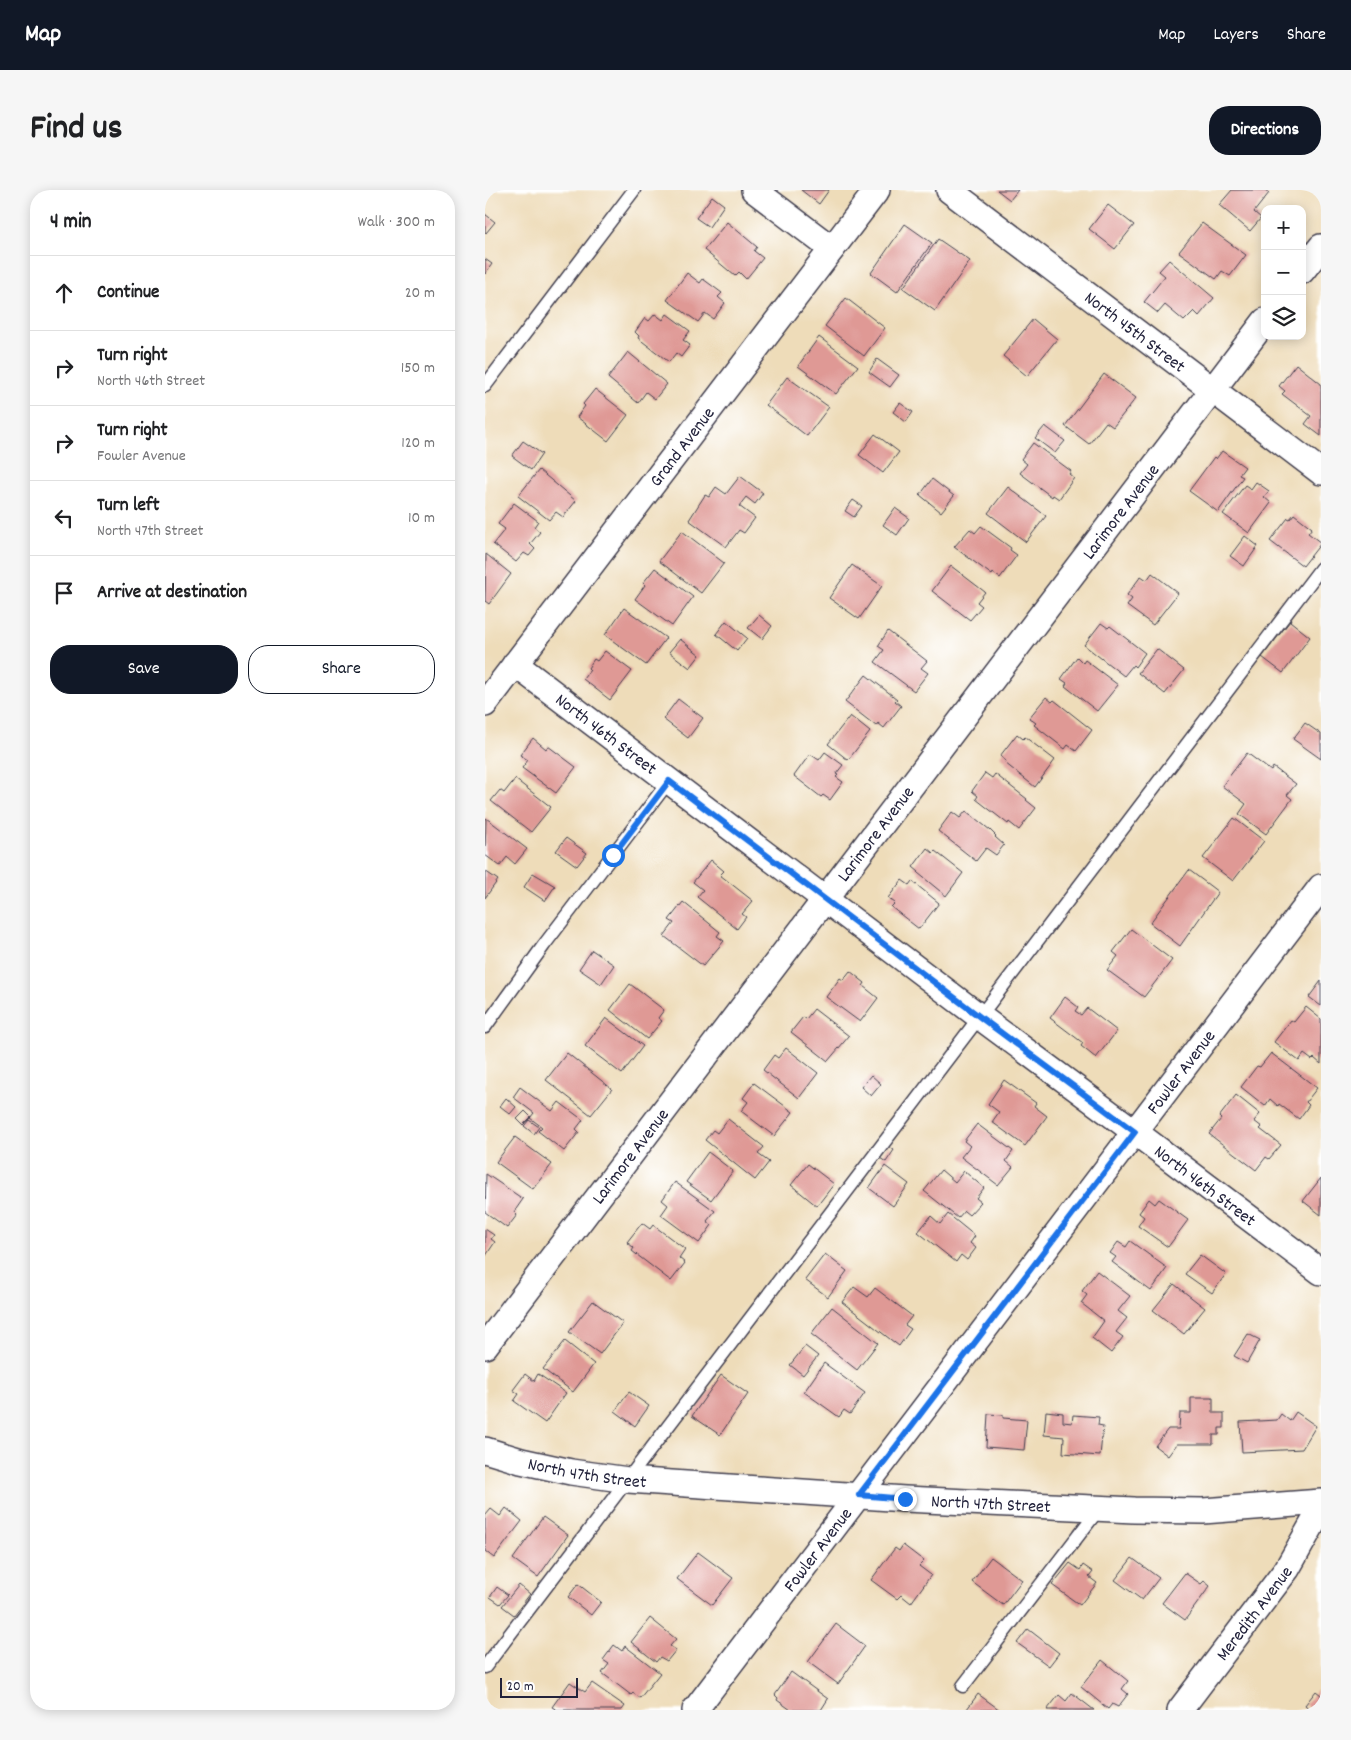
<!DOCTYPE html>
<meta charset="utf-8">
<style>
body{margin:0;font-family:Dekko,sans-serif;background:#f6f6f6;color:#202124}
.controls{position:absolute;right:15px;top:15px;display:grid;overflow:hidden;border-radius:10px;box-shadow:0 2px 12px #0003}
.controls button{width:45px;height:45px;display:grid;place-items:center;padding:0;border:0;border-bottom:1px solid #e0e0e0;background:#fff;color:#202124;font:25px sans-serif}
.scale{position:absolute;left:15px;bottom:12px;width:78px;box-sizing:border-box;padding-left:5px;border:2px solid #22223b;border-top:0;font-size:14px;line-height:18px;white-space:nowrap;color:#22223b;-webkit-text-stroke:4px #fff;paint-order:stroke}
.stop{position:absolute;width:15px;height:15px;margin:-11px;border:4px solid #1a73e8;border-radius:50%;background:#fff}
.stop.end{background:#1a73e8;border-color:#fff;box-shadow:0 1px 5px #0008}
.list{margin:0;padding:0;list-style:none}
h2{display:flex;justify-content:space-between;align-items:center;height:65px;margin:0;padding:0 20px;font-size:21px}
h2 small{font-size:16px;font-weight:400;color:#757577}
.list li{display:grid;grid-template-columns:32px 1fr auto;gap:15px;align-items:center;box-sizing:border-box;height:75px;padding:0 20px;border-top:1px solid #e0e0e0}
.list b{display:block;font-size:19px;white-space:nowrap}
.list p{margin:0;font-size:16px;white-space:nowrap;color:#757577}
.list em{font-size:16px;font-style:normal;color:#757577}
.actions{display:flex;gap:10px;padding:15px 20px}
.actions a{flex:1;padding:11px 0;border:1px solid #111827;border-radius:20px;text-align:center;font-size:18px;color:#111827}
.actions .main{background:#111827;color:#fff}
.icon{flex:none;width:28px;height:28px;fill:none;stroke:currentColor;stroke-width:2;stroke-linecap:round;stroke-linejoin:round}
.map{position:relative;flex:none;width:836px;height:1520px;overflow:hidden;border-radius:20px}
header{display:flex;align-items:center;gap:30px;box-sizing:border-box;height:70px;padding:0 25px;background:#111827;color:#fff}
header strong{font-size:24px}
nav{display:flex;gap:28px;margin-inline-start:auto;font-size:18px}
.intro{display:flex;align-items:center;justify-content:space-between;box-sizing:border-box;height:120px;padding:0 30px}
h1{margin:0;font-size:35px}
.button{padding:12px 22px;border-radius:20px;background:#111827;color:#fff;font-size:18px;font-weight:700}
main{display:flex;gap:30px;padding:0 30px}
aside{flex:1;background:#fff;border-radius:20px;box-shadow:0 2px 12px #0003}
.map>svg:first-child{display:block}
</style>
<header>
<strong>Map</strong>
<nav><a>Map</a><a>Layers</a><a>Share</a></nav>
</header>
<div class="intro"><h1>Find us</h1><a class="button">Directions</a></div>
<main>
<aside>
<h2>4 min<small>Walk · 300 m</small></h2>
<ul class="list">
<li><svg class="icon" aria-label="ahead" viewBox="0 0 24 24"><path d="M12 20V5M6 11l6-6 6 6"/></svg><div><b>Continue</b></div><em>20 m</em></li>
<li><svg class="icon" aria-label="right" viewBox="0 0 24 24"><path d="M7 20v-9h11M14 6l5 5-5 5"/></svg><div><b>Turn right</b><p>North 46th Street</p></div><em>150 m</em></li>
<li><svg class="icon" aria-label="right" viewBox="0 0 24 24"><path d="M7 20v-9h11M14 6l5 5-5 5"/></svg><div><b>Turn right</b><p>Fowler Avenue</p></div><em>120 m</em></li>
<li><svg class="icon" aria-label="left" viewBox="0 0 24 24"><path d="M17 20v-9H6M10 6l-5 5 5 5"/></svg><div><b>Turn left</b><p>North 47th Street</p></div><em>10 m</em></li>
<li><svg class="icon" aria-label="arrive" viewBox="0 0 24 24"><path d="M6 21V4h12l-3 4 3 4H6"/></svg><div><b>Arrive at destination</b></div></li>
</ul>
<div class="actions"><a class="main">Save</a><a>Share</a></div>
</aside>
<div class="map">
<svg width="836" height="1520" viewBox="0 0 836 1520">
<rect width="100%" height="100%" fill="#fff"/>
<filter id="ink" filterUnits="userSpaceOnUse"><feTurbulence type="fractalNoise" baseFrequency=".02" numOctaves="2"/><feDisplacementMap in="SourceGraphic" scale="10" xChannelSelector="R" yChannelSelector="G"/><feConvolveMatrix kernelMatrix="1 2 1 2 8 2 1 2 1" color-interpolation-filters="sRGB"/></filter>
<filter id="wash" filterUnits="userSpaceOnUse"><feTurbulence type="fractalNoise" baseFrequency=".0096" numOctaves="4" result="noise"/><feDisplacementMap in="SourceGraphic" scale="20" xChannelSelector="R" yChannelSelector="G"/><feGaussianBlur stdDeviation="1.12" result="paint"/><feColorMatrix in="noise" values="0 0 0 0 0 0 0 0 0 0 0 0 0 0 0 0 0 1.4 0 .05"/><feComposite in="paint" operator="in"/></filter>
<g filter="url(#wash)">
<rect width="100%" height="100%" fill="#eedcb9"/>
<g id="blocks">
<path fill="#df9995" d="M316,0H344L334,14Z
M512,0H533L525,10Z
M747,0H780L784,3L769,22L776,28L765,41L734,15Z
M227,6L239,15L224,37L211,28Z
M623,15L649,35L630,59L604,39Z
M0,24L10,32L1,43L0,42Z
M242,32L272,57L269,61L278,68L261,89L254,82L250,86L219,60Z
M717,33L761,65L745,86L737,81L731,89L694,62Z
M420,34L447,53L412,102L386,83Z
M453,49L485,71L450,121L418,98Z
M0,69L7,74L0,84Z
M684,70L729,108L714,126L709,121L699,131L680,115L673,123L659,112L680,86L674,81Z
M202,83L215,93L218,89L237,103L233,107L240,113L228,129L220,123L213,132L182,110Z
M361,108L400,138L379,166L340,136Z
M170,124L178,130L182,124L205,141L198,150L205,155L196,167L191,163L184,172L153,148L154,146L150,142L160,128L164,131Z
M548,129L572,149L542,186L518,166Z
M334,147L373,176L351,204L313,176Z
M143,162L182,194L170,209L161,202L153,213L123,188Z
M392,169L414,185L405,197L384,182Z
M811,174L836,194V246L820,234L826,226L797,204L800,201L794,196Z
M619,184L651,208L628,237L621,232L604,254L580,236Z
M302,187L344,217L322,246L281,215Z
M110,199L143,225L123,251L92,227L100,216L98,214Z
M415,213L428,222L421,232L408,222Z
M560,236L580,251L570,263L550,248Z
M390,244L414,262L398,283L374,265Z
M38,251L57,264L46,280L27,266Z
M548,253L586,281L584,284L589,288L574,309L568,305L567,307L535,283L542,274L536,269Z
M737,261L760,277L754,285L758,287L733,322L704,301L729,267L731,269Z
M54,280L91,311L78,327L71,322L64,330L33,306Z
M255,286L278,303L270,314L261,307L254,316L270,328L259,343L254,340L241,357L204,330L220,305L224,307L231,297L241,304Z
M447,289L469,306L456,322L435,305Z
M771,292L784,301L779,307L786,313L764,343L738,324L760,295L766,299Z
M523,297L561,326L541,352L503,323Z
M368,310L377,316L369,327L360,321Z
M29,313L53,331L49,337L55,342L45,354L50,359L44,366L39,363L31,372L8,354L20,339L13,334Z
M410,318L424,328L412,345L398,335Z
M809,324L827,338L823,343L836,353L818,376L785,351L803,328L805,329Z
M496,336L526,358L525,360L532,365L515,388L508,383L507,385L469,357L485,339L490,343Z
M197,341L239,373L216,403L174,371Z
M760,346L773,356L759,376L745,366Z
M1,364L26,384L4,414L0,411Z
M367,375L397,396L374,429L344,408Z
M466,376L500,402L492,412L497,416L485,430L447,401Z
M170,378L208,407L187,436L150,409L160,395L158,393Z
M667,383L693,403L668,435L642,416L647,409L642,405L656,386L662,390Z
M139,418L181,448L161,475L120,445Z
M274,425L287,436L277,449L263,438Z
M241,431L262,448L252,461L231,444Z
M805,431L825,447L798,483L777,467Z
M616,433L623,438L625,436L660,463L650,477L648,475L639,486L599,455Z
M403,441L442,471L436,478L443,483L429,501L390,472L399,460L393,456Z
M195,449L215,465L205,478L184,462Z
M672,459L699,480L680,504L653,483Z
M120,461L147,481L125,510L98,489L105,480L103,478L109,469L112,471Z
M592,467L598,473L600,470L633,495L612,521L580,496L582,493L576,489Z
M381,485L412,509L410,511L416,516L399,538L393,533L391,536L360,512Z
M561,507L567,512L569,510L607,540L591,561L583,555L580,559L549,535L551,533L544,528Z
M193,509L218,528L203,548L178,529Z
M365,526L385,542L363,570L343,554Z
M820,533L836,544V569L808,549Z
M532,544L538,549L540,547L570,570L550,597L520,573L521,571L515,566Z
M48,548L61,559L63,556L91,577L71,603L37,578L43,570L35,565Z
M340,562L358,575L351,584L353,585L351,587L358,592L345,610L338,605L336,607L309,586L325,564L334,570Z
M762,563L786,581L788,577L811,594L802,605L807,609L781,644L754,624L761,614L737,596Z
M500,583L507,588L510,584L542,609L541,610L551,618L534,640L524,632L523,634L491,609L493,606L487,601Z
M30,589L66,617L46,642L6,611L15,600L19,603Z
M481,621L505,640L511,646L510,647L519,655L511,665L501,658L491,671L453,641L467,622L475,628Z
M1,628L42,659L30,674L22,667L15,676L0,665Z
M749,628L779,651L748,691L718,668Z
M81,648L102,663L92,676L71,661Z
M442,658L448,663L450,661L478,683L461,706L433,683L434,682L428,677Z
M226,670L239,681L235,685L268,711L257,724L261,727L252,739L212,707L218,700L208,692Z
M704,680L733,702L695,756L665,733Z
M0,681L13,690L0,708Z
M48,683L70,696L60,711L39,697Z
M417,690L424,695L427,691L454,713L434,739L406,717L410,713L403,708Z
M198,712L235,742L232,746L239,751L218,776L179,746L189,733L184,730Z
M646,739L687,770L659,807L622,780L633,766L628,762Z
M107,760L129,775L116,794L94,779Z
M365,781L380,793L378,796L393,808L375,832L341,807L355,788L358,790Z
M836,791V816L824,807Z
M145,794L179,820L173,828L177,831L162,849L125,820Z
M580,807L593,817L590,821L596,825L602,818L632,841L611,868L596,856L598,853L565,828Z
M821,817L836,829V874L829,868L827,870L819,864L814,871L789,852L806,830L809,832Z
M329,819L364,846L343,871L306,842L318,827L321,829Z
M121,828L158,856L137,884L100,856Z
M301,858L333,883L314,908L278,880L289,865L293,868Z
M82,863L127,899L106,925L61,890Z
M786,863L832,898L821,912L824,915L814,929L794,914L793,916L785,909L780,916L756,897L772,876L775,877Z
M386,885L396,894L386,906L376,897Z
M519,890L551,913L549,916L562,926L540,956L507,932L514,922L503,914Z
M269,893L308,922L289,946L256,921L263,912L258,908Z
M35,897L67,921L74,912L98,930L91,939L94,942L79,961L53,941L57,937L45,928L49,923L28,907Z
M751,905L775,924L769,931L777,937L775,939L796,955L784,969L781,967L771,980L724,944L736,929L734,927Z
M21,908L31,917L25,924L15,916Z
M40,921L46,927L38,935L32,929Z
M243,929L279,957L273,964L284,972L270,990L220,950L228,940L232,943Z
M44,930L54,937L49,944L39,936Z
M492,934L528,961L521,971L528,977L513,995L476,967L485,956L479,951Z
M30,947L67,974L48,999L11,972Z
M403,956L409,960L401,972L395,968Z
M223,962L248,981L226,1010L201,992Z
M323,974L349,994L332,1016L306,995Z
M400,976L424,994L408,1016L384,998Z
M456,980L470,992L479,981L499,998L491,1008L496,1012L484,1025L479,1021L473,1028L439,1001Z
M1,984L38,1009L29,1022L32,1025L22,1038L0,1022Z
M836,988V1025L818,1011Z
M190,992L230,1021L222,1031L227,1035L214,1053L176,1025L183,1015L177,1010Z
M664,1009L670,1014L674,1009L703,1030L683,1057L653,1036L659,1027L654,1023Z
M463,1024L490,1046L485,1053L491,1058L482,1070L476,1065L471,1072L433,1042L446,1026L455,1034Z
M157,1033L165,1039L168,1035L200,1059L194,1068L200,1073L186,1091L147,1061L149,1058L142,1052Z
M0,1039L9,1045L6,1049L10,1052L0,1067Z
M645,1051L682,1078L666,1101L627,1072L631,1067L625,1063L633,1052L641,1057Z
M340,1064L362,1081L343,1107L320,1090Z
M715,1065L741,1084L727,1103L700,1084Z
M612,1081L645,1106L633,1121L642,1128L631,1142L638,1147L626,1163L607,1148L619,1131L596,1113L602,1105L597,1101Z
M689,1094L720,1118L699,1144L668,1120Z
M369,1097L383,1107L390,1098L427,1126L420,1135L426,1139L414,1156L357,1112Z
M108,1111L138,1133L115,1164L84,1142Z
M347,1117L393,1153L372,1180L326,1144Z
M763,1144L775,1150L762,1173L749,1166Z
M80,1151L109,1174L88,1202L58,1179Z
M320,1156L333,1166L318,1185L305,1175Z
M339,1173L380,1203L365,1224L359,1220L354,1227L319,1202Z
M40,1184L49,1191L53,1184L81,1203L60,1233L29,1211L34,1204L28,1200Z
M236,1185L263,1204L235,1245L207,1226Z
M144,1202L164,1216L150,1236L130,1221Z
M706,1208H728V1223H739V1238H734V1245H728V1254H692L683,1266L670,1256L683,1239H694L695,1223H706Z
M561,1221L578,1223V1232L587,1233L588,1225L614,1227L613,1235L618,1236L615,1266L578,1263L579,1247L559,1245Z
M811,1222L831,1236L817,1259L757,1262L755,1232L792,1230L796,1224L805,1231Z
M503,1224L518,1225V1228L542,1230L539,1260L501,1257Z
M21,1318L37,1331L9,1368L0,1361V1326L6,1319L15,1326Z
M58,1327L83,1345L53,1387L28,1369Z
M418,1355L439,1371L434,1376L446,1385L426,1413L416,1405L412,1409L386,1390L410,1358L414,1361Z
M213,1362L248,1388L227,1415L192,1389Z
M506,1367L537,1390L518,1415L487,1392Z
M647,1368L674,1388L657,1410L630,1390Z
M585,1373L595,1380L598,1375L608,1382L604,1387L612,1393L595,1415L567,1395Z
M700,1383L716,1394L719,1391L725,1396L700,1430L677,1413Z
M93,1394L116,1412L106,1425L83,1407Z
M34,1395L45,1404L29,1425L17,1416Z
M12,1397L23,1405L15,1414L5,1407Z
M165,1428L191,1449L185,1456L191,1460L182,1471L175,1467L171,1472L146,1452Z
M351,1434L380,1456L353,1494L323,1472Z
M543,1439L574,1463L564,1476L532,1453Z
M129,1455L137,1461L140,1456L175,1483L155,1508L148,1503L146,1505L117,1483L124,1474L118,1470Z
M617,1470L643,1491L637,1499L643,1504L633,1517L627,1514L623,1519L596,1497Z
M306,1482L343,1509L336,1520H306L292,1510L293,1508L290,1505Z
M85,1492L100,1502L107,1493L140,1516L137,1520H72L67,1517Z
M831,1501L836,1505V1520H826L820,1515Z
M587,1503L609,1520H562L574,1505L581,1511Z
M493,1504L515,1520H483L482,1519Z"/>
</g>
</g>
<g filter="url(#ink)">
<use href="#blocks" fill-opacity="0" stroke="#413e4e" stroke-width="1"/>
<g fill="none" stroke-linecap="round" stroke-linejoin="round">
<defs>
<path id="lane" d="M0,196L149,0
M0,837L59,755L184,591
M0,1477L836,378
M478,1496L613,1320"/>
<g id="street">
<path d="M269,0L347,59"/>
<path id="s1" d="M464,0L836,282"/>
<path d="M817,81L836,57"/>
<path id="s2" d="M30,474L495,827L650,942L836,1082"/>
<path id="s3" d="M0,514L392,0"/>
<path id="s4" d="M0,1156L780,131"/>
<path id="s5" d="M0,1260L36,1271L86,1282L143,1290L420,1309L649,1320L718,1321L836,1312"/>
<path id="s6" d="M210,1520L836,697"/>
<path id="s7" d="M695,1520L802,1379L836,1319"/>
</g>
</defs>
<use href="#lane" stroke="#413e4e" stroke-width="15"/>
<use href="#street" stroke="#413e4e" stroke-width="28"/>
<use href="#lane" stroke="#fff" stroke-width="12"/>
<use href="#street" stroke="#fff" stroke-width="25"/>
</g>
</g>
<g fill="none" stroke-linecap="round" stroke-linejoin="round" filter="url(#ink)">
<path stroke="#1a73e8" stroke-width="6" d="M128,665L184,591L495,827L650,942L374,1305L420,1309"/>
</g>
<g text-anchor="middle" stroke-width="5" stroke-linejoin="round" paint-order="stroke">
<g font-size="18" fill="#22223b" stroke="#fff">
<text dy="6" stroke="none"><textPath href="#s1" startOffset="234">North 45th Street</textPath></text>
<text dy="6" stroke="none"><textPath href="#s3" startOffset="324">Grand Avenue</textPath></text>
<text dy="6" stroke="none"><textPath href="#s4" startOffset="1049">Larimore Avenue</textPath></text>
<text dy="6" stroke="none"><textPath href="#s2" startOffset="115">North 46th Street</textPath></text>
<text dy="6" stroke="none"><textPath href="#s4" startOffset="644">Larimore Avenue</textPath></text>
<text dy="6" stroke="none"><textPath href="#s6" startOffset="802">Fowler Avenue</textPath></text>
<text dy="6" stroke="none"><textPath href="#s4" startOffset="239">Larimore Avenue</textPath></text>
<text dy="6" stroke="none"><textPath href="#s2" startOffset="865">North 46th Street</textPath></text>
<text dy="6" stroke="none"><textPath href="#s5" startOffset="105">North 47th Street</textPath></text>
<text dy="6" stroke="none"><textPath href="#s5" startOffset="510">North 47th Street</textPath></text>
<text dy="6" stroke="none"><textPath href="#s6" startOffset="202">Fowler Avenue</textPath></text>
<text dy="6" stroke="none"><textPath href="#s7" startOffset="122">Meredith Avenue</textPath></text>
</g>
</g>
</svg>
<div class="controls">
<button>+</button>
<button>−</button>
<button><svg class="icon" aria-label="layers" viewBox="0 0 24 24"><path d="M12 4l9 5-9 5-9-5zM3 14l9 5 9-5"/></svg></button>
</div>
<div class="scale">20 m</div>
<div class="stop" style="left:128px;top:665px"></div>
<div class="stop end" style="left:420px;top:1309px"></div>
</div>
</main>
